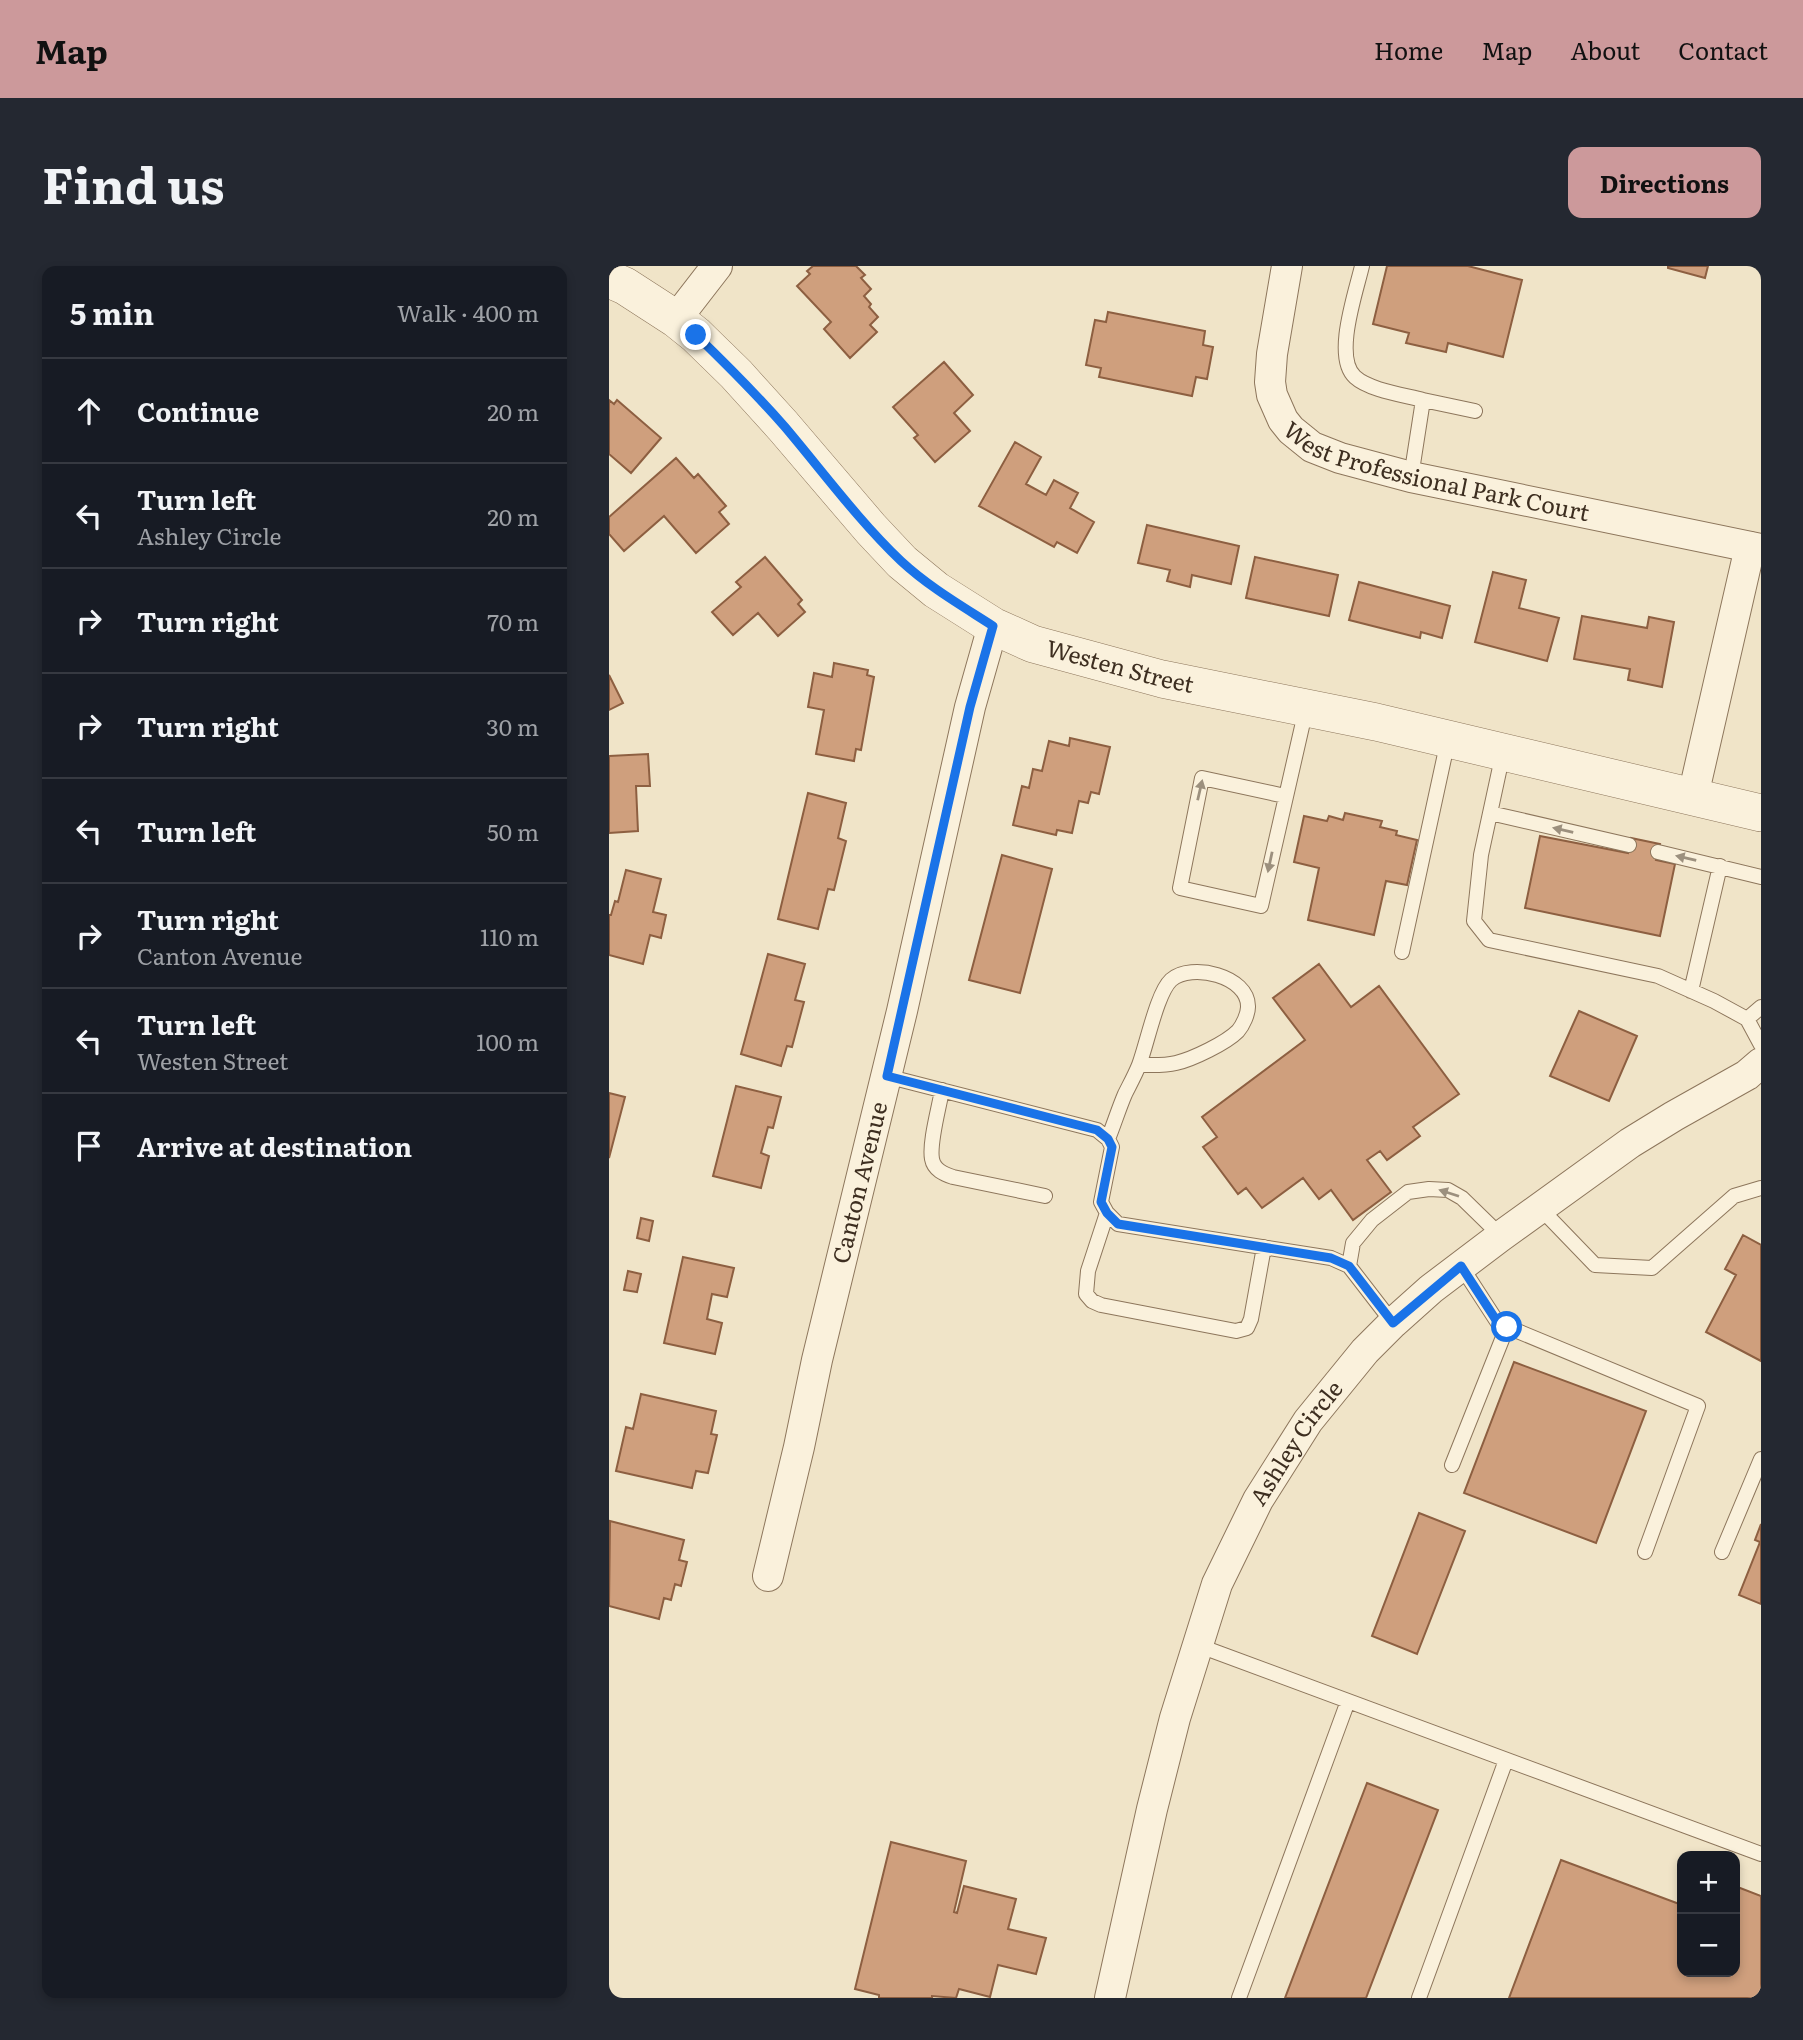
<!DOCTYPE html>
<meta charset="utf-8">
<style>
body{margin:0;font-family:Literata,serif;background:#242831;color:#f1f3f6}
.controls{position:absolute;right:21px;bottom:21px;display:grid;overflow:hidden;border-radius:14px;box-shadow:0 4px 10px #0003}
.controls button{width:63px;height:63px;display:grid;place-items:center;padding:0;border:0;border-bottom:2px solid #363941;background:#171b24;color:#f1f3f6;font:35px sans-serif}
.stop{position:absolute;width:21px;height:21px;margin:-16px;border:5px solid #1a73e8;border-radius:50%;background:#fff}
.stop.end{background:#1a73e8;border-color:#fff;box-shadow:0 2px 7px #0008}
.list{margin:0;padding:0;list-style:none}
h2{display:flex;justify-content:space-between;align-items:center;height:91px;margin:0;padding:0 28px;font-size:30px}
h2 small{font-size:23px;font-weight:400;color:#9ea1a6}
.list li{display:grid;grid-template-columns:46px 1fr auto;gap:21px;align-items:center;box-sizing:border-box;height:105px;padding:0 28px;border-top:2px solid #363941}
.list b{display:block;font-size:26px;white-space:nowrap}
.list p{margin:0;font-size:23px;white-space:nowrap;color:#9ea1a6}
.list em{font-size:23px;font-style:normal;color:#9ea1a6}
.icon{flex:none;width:38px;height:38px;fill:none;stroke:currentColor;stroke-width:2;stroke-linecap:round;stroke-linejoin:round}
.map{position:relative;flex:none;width:1152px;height:1732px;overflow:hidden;border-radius:14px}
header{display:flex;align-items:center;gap:42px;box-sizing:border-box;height:98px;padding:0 35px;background:#cc999b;color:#111}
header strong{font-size:33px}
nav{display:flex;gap:38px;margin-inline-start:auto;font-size:24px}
.intro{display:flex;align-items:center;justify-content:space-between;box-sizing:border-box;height:168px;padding:0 42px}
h1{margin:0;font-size:49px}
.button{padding:18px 32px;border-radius:14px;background:#cc999b;color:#111;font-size:24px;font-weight:700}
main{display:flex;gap:42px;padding:0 42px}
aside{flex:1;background:#171b24;border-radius:14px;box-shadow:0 4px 10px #0003}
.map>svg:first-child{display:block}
</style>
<header>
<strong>Map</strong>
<nav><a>Home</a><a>Map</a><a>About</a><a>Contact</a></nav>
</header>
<div class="intro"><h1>Find us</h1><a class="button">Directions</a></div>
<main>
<aside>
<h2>5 min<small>Walk · 400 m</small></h2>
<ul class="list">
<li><svg class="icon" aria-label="ahead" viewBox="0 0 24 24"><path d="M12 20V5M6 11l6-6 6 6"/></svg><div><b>Continue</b></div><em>20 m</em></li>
<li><svg class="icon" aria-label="left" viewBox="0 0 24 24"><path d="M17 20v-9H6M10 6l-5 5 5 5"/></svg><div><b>Turn left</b><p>Ashley Circle</p></div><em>20 m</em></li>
<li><svg class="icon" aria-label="right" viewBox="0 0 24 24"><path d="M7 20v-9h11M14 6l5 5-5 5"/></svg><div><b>Turn right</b></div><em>70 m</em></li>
<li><svg class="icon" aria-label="right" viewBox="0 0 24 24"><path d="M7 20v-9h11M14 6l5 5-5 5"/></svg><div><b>Turn right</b></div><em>30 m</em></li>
<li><svg class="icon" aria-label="left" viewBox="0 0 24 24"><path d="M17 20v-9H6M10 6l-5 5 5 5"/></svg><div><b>Turn left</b></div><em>50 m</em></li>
<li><svg class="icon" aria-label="right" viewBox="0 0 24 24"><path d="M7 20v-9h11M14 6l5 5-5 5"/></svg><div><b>Turn right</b><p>Canton Avenue</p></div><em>110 m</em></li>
<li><svg class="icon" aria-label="left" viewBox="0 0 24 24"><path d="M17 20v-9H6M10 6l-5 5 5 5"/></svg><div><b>Turn left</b><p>Westen Street</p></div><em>100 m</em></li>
<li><svg class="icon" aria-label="arrive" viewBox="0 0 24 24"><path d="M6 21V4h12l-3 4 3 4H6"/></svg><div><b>Arrive at destination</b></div></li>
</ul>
</aside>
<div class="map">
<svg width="1152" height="1732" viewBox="0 0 1152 1732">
<rect width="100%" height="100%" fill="#f0e4c8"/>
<path fill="#cf9f7d" stroke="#8d5f41" stroke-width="2" d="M204,0H247L256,9L252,12L262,23L255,30L262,38L260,41L269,51L261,59L268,66L241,92L215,63L222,56L188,20L201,8L198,5Z
M778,0H859L913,14L894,91L839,77L837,86L797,77L800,67L764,58Z
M1059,0H1099L1096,12L1059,2Z
M499,46L596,65L594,79L604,81L598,113L587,111L583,130L490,111L492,102L477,99L486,54L497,56Z
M335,96L364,129L345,147L361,165L326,196L305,172L309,169L284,141Z
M0,134L5,138L8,134L52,172L22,207L0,188Z
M406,176L432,191L417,218L437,229L445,214L469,227L461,242L485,256L468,287L448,276L445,281L370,240Z
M67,192L85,212L89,208L117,240L110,246L120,258L87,287L55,250L15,285L0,268V251Z
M538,259L630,280L622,318L583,309L581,321L558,315L561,304L529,297Z
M156,291L193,334L189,338L196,346L169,370L149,347L124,369L103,346L132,321L127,316Z
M646,291L729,309L720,350L637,332Z
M884,306L917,314L910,342L950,352L938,395L866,376Z
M750,316L841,340L833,372L812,366L811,372L740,354Z
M973,350L1038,362L1040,351L1065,356L1053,421L1019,414L1021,403L965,393Z
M225,397L259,404L258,409L265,411L252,484L247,483L245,495L207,488L215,444L199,441L205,407L223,411Z
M0,409L14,437L0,444Z
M461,472L501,481L490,528L482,526L479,537L470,535L463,567L448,564L447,569L404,559L413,520L420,522L424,503L433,505L440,475L460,480Z
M39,488L41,520H27L29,565L0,567V490Z
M199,527L237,537L229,572L237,575L225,624L219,623L209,663L169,653Z
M736,547L773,555L771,561L788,565L787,569L808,574L798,619L777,615L765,669L699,654L710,602L685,596L695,550L718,555L720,550L734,554Z
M931,570L1019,587L1022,572L1051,578L1047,594L1066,598L1051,670L916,642Z
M393,589L443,603L411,727L360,714Z
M17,604L52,613L44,646L57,649L52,672L41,669L34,698L0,689V649H2L6,635L9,636Z
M159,688L196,698L186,734L195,736L183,781L178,780L172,800L132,788Z
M710,698L742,741L770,720L850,828L804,861L811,870L778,894L771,885L758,894L782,926L744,954L722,924L710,933L694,912L653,942L637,922L629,928L594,881L608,871L593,851L696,774L664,732Z
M970,745L1028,770L1000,835L941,810Z
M127,820L172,831L164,862L159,861L152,887L160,890L152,922L104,910Z
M0,827L16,831L0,892Z
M32,952L44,955L40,975L28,972Z
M1134,969L1152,979V1095L1097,1066L1127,1009L1116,1003Z
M74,991L125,1002L118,1031L103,1028L98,1053L113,1057L106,1088L55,1077Z
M19,1005L32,1008L28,1026L15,1024Z
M905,1096L1037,1145L987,1277L855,1227Z
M32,1128L107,1145L102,1168L108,1169L99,1207L87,1205L83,1222L7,1205L17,1161L24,1163Z
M810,1247L856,1265L808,1388L763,1370Z
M1,1255L75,1274L70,1294L78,1296L72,1320L66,1318L62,1334L55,1332L50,1353L0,1340Z
M1152,1258V1338L1130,1329L1151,1276L1146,1274Z
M758,1517L829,1544L757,1732H676Z
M282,1576L357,1595L345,1646L348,1647L355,1620L407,1633L399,1663L437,1672L427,1708L389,1699L381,1731L350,1723L347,1732L323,1730V1732H270V1729L246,1723Z
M952,1594L1073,1639V1706H1126V1620L1152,1630V1732H900Z"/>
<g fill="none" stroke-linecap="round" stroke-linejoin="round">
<defs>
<path id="service" d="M753,0C747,26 724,91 746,111C760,124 795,129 814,134
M802,211L814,134L866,145
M894,487L872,589L865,655L880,674L1049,710L1105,735L1138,753L1152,779
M676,530L593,512L571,622L652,640L697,443
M881,547L1020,579
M1049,586L1152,611
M793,686L839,474
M1082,725L1111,600
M1138,753L1152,741
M277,810L488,864L499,873L503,881L492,936L498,947L509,958L722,992L740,1000L784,1057
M333,824C330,842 320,877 323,893C325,904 335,908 344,911L436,930
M499,873C505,858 510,842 516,828C521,818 526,809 530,799C538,778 548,727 562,714C582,696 640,710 639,741C639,748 634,759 629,765C617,777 584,793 567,797C555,800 543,799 530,799
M931,942L986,999L1043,1002L1125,930L1152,922
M498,947L479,1005L477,1028L483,1035L492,1039L627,1065L638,1062L642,1053L655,981
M740,1000L744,977L763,954L799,926L820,923L839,924L853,932L892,970
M852,1000L889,1057L1089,1140L1036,1286
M843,1199L898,1061
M1113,1286L1152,1193
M588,1379L1152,1588
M630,1732L739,1435
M810,1732L897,1494"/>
<g id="minor">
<path id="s1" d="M678,0L663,88L661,116L663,129L674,154L682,164L703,181L731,192L802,211L1152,283"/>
<path d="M67,53L108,0"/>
<path d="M1084,530L1141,281"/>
<path id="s2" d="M159,1310L190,1181L208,1094L293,745L361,441L384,360"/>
<path id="s3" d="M501,1732L543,1543L566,1452L608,1318L649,1234L699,1155L756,1085L784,1057L822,1023L892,970L1021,877L1065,850L1138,809L1152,797"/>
</g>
<g id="tertiary">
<path id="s4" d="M0,13L16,20L67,53L87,69L127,108L174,160L262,263L293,296L327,324L384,360L424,378L553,413L767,456L1152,547"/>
</g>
</defs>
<use href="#service" stroke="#8d765c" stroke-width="16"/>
<use href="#minor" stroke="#8d765c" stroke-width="32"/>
<use href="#tertiary" stroke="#8d765c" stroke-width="38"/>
<use href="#service" stroke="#faf1dc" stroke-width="14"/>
<use href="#minor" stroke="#faf1dc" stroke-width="30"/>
<use href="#tertiary" stroke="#faf1dc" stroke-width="37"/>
</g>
<defs><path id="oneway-solid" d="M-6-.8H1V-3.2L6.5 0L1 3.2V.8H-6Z" transform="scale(1.75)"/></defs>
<g fill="#9c907e">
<use href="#oneway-solid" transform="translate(591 524) rotate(-77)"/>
<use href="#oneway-solid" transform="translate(954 564) rotate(-167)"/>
<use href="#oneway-solid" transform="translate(1077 592) rotate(-167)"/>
<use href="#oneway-solid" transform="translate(661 596) rotate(102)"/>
<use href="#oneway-solid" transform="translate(840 927) rotate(-162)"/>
</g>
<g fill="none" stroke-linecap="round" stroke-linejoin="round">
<path stroke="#1a73e8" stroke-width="9" d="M87,69C118,99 148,129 176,161C214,206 250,255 292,295C320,321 353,340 384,360L361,441L278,810L488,864L499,873L503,881L492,936L498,947L509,958L722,992L740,1000L784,1057L852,1000L889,1057L898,1061"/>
</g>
<g text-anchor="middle" stroke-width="7" stroke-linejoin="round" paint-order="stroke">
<g font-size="23" fill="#3d2e20" stroke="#f7eed8">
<text dy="8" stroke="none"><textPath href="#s1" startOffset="324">West Professional Park Court</textPath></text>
<text dy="8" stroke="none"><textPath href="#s4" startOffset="656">Westen Street</textPath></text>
<text dy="8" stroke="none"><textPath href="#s2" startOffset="404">Canton Avenue</textPath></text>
<text dy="8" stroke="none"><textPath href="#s3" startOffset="590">Ashley Circle</textPath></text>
</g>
</g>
</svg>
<div class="controls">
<button>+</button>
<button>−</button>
</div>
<div class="stop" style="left:898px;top:1061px"></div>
<div class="stop end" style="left:87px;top:69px"></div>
</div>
</main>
